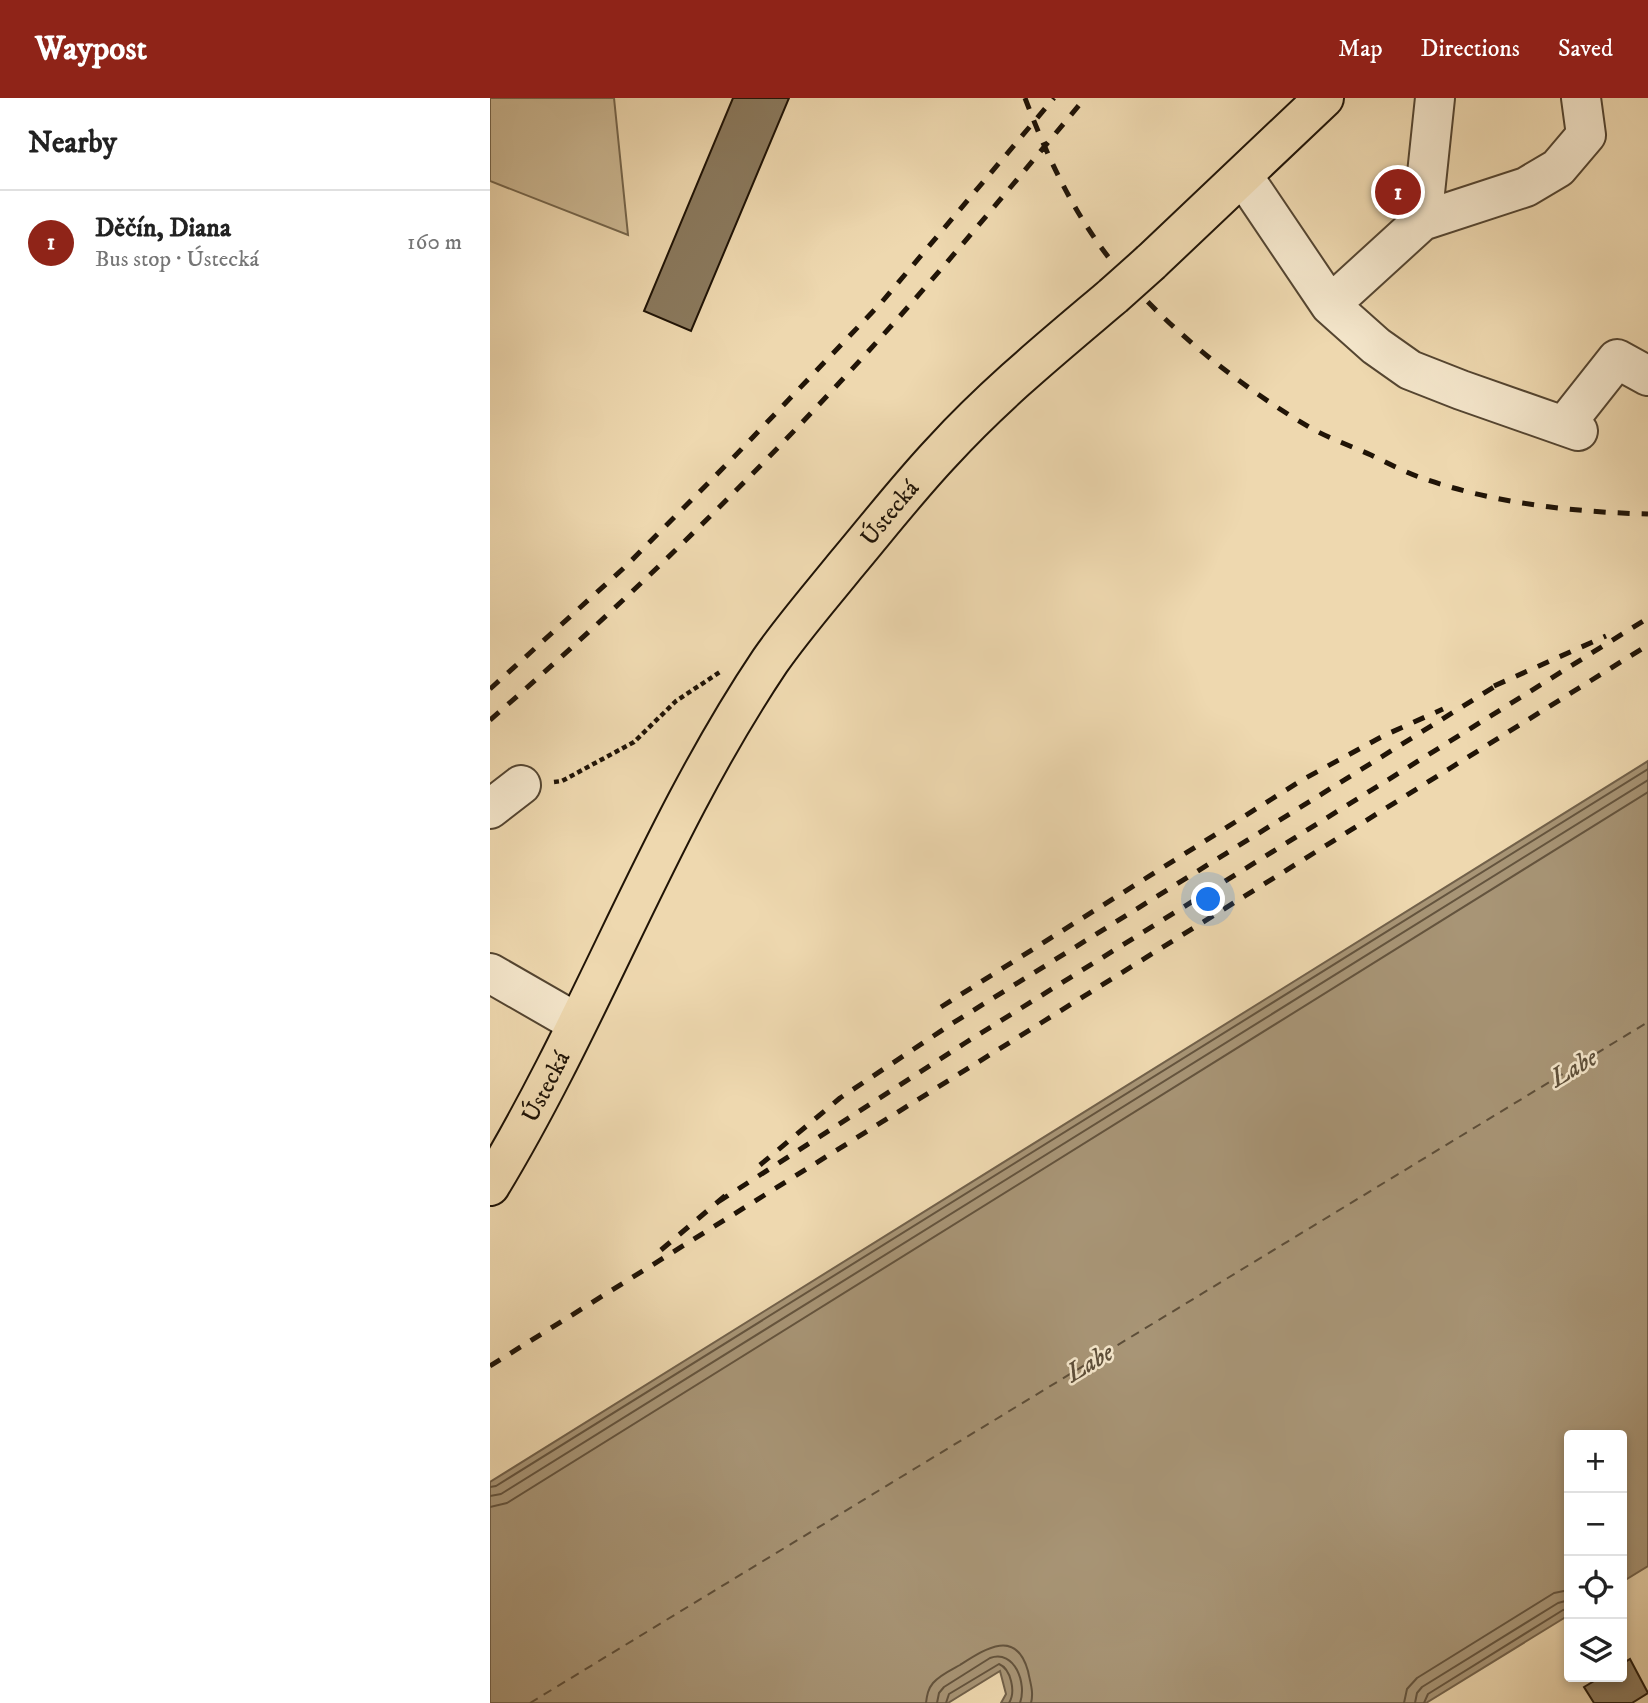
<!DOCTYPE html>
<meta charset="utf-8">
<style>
body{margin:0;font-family:"IM FELL DW Pica",serif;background:#f2f2f2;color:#222}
.controls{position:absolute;right:21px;bottom:21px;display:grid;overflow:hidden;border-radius:7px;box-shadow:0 4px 10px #0003}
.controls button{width:63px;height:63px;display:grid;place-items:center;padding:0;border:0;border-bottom:2px solid #e0e0e0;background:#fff;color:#222;font:35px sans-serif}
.you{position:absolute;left:719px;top:802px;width:24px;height:24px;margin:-18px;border:5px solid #fff;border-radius:50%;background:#1a73e8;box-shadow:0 0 0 10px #1a73e833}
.badge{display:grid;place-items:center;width:46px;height:46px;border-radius:50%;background:#8f2418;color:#fff;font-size:23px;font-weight:700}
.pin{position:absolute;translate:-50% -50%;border:4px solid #fff;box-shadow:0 2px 7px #0006}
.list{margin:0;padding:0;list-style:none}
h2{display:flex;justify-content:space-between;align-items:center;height:91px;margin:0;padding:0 28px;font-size:30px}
h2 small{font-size:23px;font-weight:400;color:#767676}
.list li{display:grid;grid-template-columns:46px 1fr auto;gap:21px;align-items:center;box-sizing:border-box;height:105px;padding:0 28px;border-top:2px solid #e0e0e0}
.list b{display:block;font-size:26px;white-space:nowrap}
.list p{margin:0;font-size:23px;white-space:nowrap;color:#767676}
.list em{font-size:23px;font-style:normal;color:#767676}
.icon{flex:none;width:38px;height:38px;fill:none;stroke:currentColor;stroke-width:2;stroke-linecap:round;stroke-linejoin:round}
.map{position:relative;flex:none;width:1158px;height:1605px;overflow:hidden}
header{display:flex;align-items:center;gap:42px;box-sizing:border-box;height:98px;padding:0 35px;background:#8f2418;color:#fff}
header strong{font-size:33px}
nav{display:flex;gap:38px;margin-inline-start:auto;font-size:24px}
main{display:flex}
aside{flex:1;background:#fff}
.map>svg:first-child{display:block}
</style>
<header>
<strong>Waypost</strong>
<nav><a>Map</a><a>Directions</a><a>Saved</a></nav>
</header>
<main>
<aside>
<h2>Nearby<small></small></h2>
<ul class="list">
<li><span class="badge">1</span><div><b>Děčín, Diana</b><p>Bus stop · Ústecká</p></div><em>160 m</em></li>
</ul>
</aside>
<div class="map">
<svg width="1158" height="1605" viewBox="0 0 1158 1605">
<rect width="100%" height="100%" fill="#eed8af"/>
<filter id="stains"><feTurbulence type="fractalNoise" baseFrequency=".00286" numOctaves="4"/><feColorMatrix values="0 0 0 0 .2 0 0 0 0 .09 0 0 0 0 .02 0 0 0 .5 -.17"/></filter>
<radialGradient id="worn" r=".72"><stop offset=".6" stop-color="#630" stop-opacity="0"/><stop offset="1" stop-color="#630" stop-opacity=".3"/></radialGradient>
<path fill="#cbb792" stroke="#76664c" stroke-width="2" d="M0,0H124L138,137L0,83Z"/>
<path fill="#a89576" stroke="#72614a" stroke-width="2" d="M1158,663V1468L1132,1484V1337H1079V1517L936,1605H511L516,1596L510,1573L458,1605H0V1384Z"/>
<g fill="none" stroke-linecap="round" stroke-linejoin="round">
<path stroke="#64543e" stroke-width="2" d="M0,1389L6,1388L1158,671
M0,1398L11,1396L1158,682
M0,1409L17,1405L1158,694
M436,1605C437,1597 438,1591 443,1585C450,1577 461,1572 470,1567C495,1551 526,1530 538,1573C540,1584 544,1594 541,1605
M447,1605L449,1595L454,1589L500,1560C525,1551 537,1586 530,1605
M456,1605L459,1596L509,1566C521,1571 526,1594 519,1605
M914,1605L917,1591L927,1580L1064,1495L1079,1492
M925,1605L927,1595L932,1589L1068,1505L1079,1502
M934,1605L938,1596L1073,1512L1079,1511"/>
<path stroke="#5d4e39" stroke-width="2" stroke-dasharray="9 7" stroke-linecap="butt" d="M40,1605L1158,924"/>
</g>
<path fill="#8b7a5e" stroke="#201407" stroke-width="2" d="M243,0H299L201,233L154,213Z
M1140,1561L1158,1595L1142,1605H1104L1094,1589L1111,1579H1132V1566Z"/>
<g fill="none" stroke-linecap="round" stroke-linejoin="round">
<defs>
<path id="minor" d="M753,78L840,207L886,248L920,272L971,292L1088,333
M932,123L945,0
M840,207L932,123L1036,89L1068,70L1096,37L1091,0
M1074,328L1127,261L1158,278
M0,711L31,687
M0,875L87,925"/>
<g id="major">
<path d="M661,164L834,0"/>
<path id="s1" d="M0,1088C103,918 169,728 280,563C303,530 330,499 355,468C387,430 418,390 452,354C504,297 564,248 623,198"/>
</g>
</defs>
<use href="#minor" stroke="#544531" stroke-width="42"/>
<use href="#major" stroke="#201407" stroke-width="42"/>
<path stroke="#201407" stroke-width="4.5" stroke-dasharray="5 3.5" stroke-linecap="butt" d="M64,684L72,683L144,644L186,603L230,574"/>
<use href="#minor" stroke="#f4e6cb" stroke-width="38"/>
<use href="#major" stroke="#eed8af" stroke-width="38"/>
<path stroke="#201407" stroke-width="5" stroke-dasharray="12 12" stroke-linecap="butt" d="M535,0C558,61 586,121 628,171C678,231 751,289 819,329C838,340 861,348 881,357C897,365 913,373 929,379C1002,405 1081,414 1158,416
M1004,588L1116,538
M0,591L136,468L243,360L391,205L564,0
M0,622C122,516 240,403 350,284C435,193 515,96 595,0
M451,909L812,682L893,638L953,611
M270,1067L350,1000L463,925L1012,584
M228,1104L475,945L1158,520
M171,1152L236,1097
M0,1268L1158,547"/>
<defs>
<path id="major-bridge" d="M623,198L661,164"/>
</defs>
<use href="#major-bridge" stroke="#201407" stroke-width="42" stroke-linecap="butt"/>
<use href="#major-bridge" stroke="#eed8af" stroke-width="38"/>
</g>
<g text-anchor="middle" stroke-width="5" stroke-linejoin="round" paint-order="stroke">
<g font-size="24" fill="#201407" stroke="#f4e6cb">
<text dy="8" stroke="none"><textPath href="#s1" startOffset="786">Ústecká</textPath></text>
<text dy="8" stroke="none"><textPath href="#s1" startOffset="114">Ústecká</textPath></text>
</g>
<g font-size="26" font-style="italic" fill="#5d4e39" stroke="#f4e6cb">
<text transform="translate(1083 969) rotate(-31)" y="9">Labe</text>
<text transform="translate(599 1264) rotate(-31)" y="9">Labe</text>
</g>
</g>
<rect width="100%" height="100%" filter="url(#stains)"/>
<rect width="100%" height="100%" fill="url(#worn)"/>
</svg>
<div class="controls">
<button>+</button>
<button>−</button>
<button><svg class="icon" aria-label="locate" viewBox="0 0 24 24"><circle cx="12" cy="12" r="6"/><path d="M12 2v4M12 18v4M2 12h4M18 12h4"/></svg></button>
<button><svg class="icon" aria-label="layers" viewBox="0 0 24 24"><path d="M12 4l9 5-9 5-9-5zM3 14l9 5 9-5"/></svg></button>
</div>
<div class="you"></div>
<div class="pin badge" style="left:908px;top:94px">1</div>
</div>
</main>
